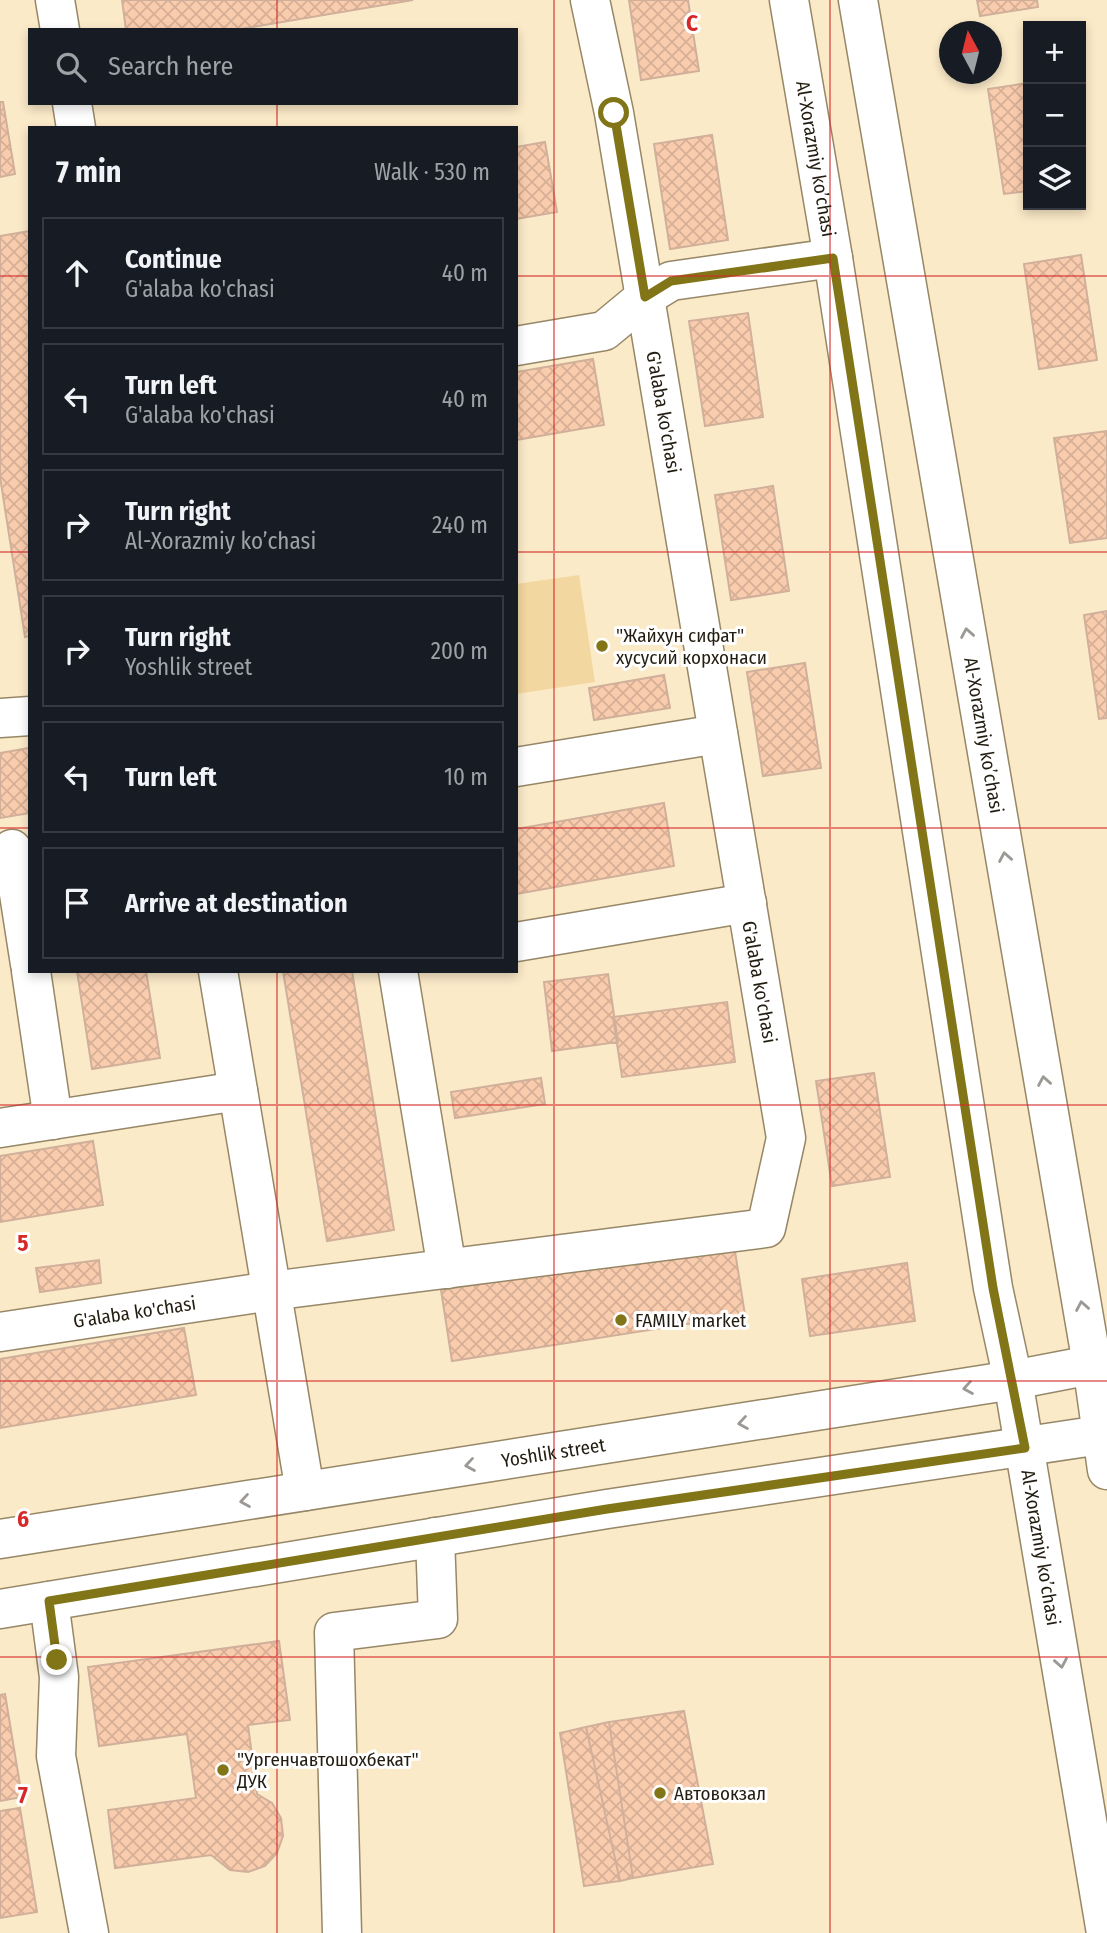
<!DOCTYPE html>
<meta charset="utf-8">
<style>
body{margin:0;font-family:"Fira Sans Condensed",sans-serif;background:#242831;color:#f1f3f6}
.controls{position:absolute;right:21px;top:21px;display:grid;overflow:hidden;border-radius:0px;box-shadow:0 4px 10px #0003}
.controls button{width:63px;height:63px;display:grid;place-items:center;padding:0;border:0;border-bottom:2px solid #363941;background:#171b24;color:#f1f3f6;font:35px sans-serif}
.compass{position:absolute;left:939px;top:21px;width:63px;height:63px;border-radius:50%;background:#171b24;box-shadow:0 4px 10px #0003;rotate:353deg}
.stop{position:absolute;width:21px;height:21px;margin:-16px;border:5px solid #817518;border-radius:50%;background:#fff}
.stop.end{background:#817518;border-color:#fff;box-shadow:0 2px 7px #0008}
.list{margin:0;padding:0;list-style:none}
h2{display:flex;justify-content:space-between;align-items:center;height:91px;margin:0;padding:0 28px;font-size:30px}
h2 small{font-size:23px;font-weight:400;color:#9ea1a6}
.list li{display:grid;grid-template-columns:46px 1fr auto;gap:21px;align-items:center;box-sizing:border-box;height:112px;margin:0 14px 14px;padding:0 14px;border:2px solid #363941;border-radius:0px}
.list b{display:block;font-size:26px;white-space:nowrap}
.list p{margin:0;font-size:23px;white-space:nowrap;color:#9ea1a6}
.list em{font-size:23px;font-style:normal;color:#9ea1a6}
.icon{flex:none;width:38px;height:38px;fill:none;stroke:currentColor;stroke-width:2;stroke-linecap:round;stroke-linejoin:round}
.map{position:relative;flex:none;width:1107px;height:1933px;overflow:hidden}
.search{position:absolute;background:#171b24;box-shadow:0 4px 10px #0003;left:28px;top:28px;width:490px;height:77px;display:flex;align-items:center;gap:18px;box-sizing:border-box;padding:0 24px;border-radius:0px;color:#9ea1a6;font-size:26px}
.panel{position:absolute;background:#171b24;box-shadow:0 4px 10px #0003;left:28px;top:126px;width:490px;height:847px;border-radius:0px}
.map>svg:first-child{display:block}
</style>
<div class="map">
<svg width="1107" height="1933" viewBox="0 0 1107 1933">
<defs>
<pattern id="building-cross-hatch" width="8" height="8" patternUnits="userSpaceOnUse" patternTransform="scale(1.75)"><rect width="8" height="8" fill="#faccae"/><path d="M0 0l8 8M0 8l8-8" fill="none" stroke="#d6af95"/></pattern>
</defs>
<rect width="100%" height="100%" fill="#fbeac8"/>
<path fill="#f3d7a0" d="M579,575L595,682L516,694V584Z"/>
<path fill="url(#building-cross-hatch)" stroke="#d1b09b" stroke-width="2" d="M122,0H413L235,30H126Z
M629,0H688L699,71L641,80Z
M977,0H1037L1038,7L980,16Z
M1028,83V191L1004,194L988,89Z
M0,102H3L15,174L0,177Z
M712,135L728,240L670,249L654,144Z
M545,142L557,212L516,219V147Z
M30,231V636L25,637L0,477V236Z
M1081,255L1097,360L1039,369L1024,264Z
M748,313L763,417L705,426L689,321Z
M593,359L604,425L516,440V372Z
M1107,431V538L1070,543L1054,438Z
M773,486L789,591L731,600L715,495Z
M1107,611V718L1099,719L1084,615Z
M805,663L821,768L763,776L747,672Z
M664,675L670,708L594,720L589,688Z
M29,748L30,813L0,818V753Z
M664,803L674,866L516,894V829Z
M77,971H146L160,1058L92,1069Z
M283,971H352L394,1230L327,1241Z
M608,974L618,1042L552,1051L544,982Z
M727,1002L735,1062L622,1077L613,1017Z
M874,1073L890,1177L832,1186L816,1081Z
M541,1078L545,1104L455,1118L451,1092Z
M93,1141L103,1205L0,1222V1156Z
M734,1245L745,1315L452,1361L441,1290Z
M99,1260L101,1283L40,1292L36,1268Z
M907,1263L915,1321L810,1336L802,1279Z
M184,1328L196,1395L0,1428V1359Z
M279,1641L290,1720L248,1725L257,1794L272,1803L281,1818L283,1836L277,1853L265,1866L248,1872L230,1870L211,1855L115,1868L108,1810L196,1798L187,1734L99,1746L88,1667Z
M5,1694L22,1797L0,1801V1695Z
M684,1711L713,1864L633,1878L609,1722Z
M609,1722L633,1878L620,1881L586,1727Z
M586,1727L620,1881L584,1886L560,1733Z
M20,1808L37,1912L0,1918V1811Z"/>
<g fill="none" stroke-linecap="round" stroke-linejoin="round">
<defs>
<g id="minor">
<path d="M55,0L60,30"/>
<path d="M72,103L76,128"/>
<path d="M516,346L604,331L645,297L671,281L833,258"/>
<path d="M0,718L30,716"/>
<path d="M516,767L718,734"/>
<path d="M12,849L30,964"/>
<path d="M516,942L747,903"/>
<path d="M31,971L53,1120"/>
<path d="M218,971L305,1491"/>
<path d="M398,971L447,1269"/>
<path d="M0,1128L238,1091"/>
<path id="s1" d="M0,1332L271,1291L766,1228L786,1138L614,113L590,0"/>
<path d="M49,1601L59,1677L56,1756L89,1933"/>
<path d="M342,1933L334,1632L438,1619L435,1537"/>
</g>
<g id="major">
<path id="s2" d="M789,0L833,258L993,1288L1013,1380L1106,1933"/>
<path id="s3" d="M858,0L1092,1364L1107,1470"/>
<path id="s4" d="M0,1539L1013,1380L1107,1362"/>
<path d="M0,1609L607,1509L1107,1434"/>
</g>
</defs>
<use href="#minor" stroke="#968767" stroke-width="41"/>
<use href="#major" stroke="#968767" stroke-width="41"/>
<use href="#minor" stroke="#fff" stroke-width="38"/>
<use href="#major" stroke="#fff" stroke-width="38"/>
</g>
<defs><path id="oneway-chevron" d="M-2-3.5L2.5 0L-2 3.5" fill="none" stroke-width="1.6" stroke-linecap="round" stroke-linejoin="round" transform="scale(1.75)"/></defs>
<g stroke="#9c9994">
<use href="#oneway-chevron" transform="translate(967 633) rotate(-100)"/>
<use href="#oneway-chevron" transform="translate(1005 857) rotate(-100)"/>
<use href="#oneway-chevron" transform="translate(1044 1081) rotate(-100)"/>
<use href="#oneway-chevron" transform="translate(1082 1306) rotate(-100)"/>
<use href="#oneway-chevron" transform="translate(968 1388) rotate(171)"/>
<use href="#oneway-chevron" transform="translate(743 1423) rotate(171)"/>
<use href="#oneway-chevron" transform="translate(470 1465) rotate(171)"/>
<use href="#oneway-chevron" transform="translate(245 1501) rotate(171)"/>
<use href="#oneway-chevron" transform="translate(1061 1663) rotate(80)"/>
</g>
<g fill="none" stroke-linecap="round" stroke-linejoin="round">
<path stroke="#817518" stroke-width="9" d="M57,1660L49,1601L607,1509L1025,1448L993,1288L833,258L671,281L645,297L614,113"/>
</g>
<path fill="none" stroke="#d62828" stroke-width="2" stroke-opacity="0.55" d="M277,0V30M554,0V1933M830,0V1933M277,103V128M0,276H30M516,276H1107M0,552H30M516,552H1107M0,828H30M516,828H1107M277,971V1933M0,1105H1107M0,1381H1107M0,1657H1107"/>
<g fill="#817518" stroke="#fff" stroke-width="2.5">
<circle cx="602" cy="646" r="7"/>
<circle cx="621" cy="1320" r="7"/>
<circle cx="223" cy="1770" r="7"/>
<circle cx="660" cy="1793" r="7"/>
</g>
<g text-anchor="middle" stroke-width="6" stroke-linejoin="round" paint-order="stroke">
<g font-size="19" fill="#231d11" stroke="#fff">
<text dy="7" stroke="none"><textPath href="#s2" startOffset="161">Al-Xorazmiy ko’chasi</textPath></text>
<text transform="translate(664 412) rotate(80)" y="7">G'alaba ko'chasi</text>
<text dy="7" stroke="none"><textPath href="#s3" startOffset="746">Al-Xorazmiy ko’chasi</textPath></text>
<text transform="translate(760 982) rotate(80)" y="7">G'alaba ko'chasi</text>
<text dy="7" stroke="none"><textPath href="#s1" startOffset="136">G'alaba ko'chasi</textPath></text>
<text dy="7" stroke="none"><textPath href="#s4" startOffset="560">Yoshlik street</textPath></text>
<text dy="7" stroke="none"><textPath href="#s2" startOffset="1568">Al-Xorazmiy ko’chasi</textPath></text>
</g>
<g font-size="19" fill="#231d11" stroke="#fff" text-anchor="start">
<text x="616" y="642">"Жайхун сифат"<tspan x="616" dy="22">хусусий корхонаси</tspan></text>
<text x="635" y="1327">FAMILY market</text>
<text x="237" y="1766">"Ургенчавтошохбекат"<tspan x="237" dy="22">ДУК</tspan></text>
<text x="674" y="1800">Автовокзал</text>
</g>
</g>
<g font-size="23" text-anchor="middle" font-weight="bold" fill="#d62828" stroke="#fff" stroke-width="6" stroke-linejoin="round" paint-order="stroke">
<text x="692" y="31">C</text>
<text x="23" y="1251">5</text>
<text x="23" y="1527">6</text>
<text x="23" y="1803">7</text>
</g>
</svg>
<div class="controls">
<button>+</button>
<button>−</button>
<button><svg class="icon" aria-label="layers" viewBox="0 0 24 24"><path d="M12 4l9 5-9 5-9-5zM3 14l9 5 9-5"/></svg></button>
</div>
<svg class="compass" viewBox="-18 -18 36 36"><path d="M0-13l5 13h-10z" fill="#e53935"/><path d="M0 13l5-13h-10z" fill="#9ea1a6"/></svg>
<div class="stop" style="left:614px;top:113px"></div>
<div class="stop end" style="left:57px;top:1660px"></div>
<div class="search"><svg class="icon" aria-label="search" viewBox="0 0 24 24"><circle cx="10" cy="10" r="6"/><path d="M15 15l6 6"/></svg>Search here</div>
<section class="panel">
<h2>7 min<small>Walk · 530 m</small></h2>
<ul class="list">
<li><svg class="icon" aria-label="ahead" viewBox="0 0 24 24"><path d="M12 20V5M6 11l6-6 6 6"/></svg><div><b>Continue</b><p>G'alaba ko'chasi</p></div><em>40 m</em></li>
<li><svg class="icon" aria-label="left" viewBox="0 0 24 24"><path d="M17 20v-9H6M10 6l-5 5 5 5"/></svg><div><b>Turn left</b><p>G'alaba ko'chasi</p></div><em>40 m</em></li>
<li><svg class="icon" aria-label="right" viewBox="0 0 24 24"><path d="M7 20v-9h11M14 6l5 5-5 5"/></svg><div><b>Turn right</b><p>Al-Xorazmiy ko’chasi</p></div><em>240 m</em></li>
<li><svg class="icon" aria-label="right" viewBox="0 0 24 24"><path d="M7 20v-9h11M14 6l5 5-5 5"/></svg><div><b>Turn right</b><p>Yoshlik street</p></div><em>200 m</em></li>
<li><svg class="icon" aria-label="left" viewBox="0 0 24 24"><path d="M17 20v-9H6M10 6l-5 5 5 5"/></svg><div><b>Turn left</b></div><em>10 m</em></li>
<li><svg class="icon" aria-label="arrive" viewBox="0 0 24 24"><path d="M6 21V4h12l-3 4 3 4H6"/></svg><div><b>Arrive at destination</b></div></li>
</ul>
</section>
</div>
